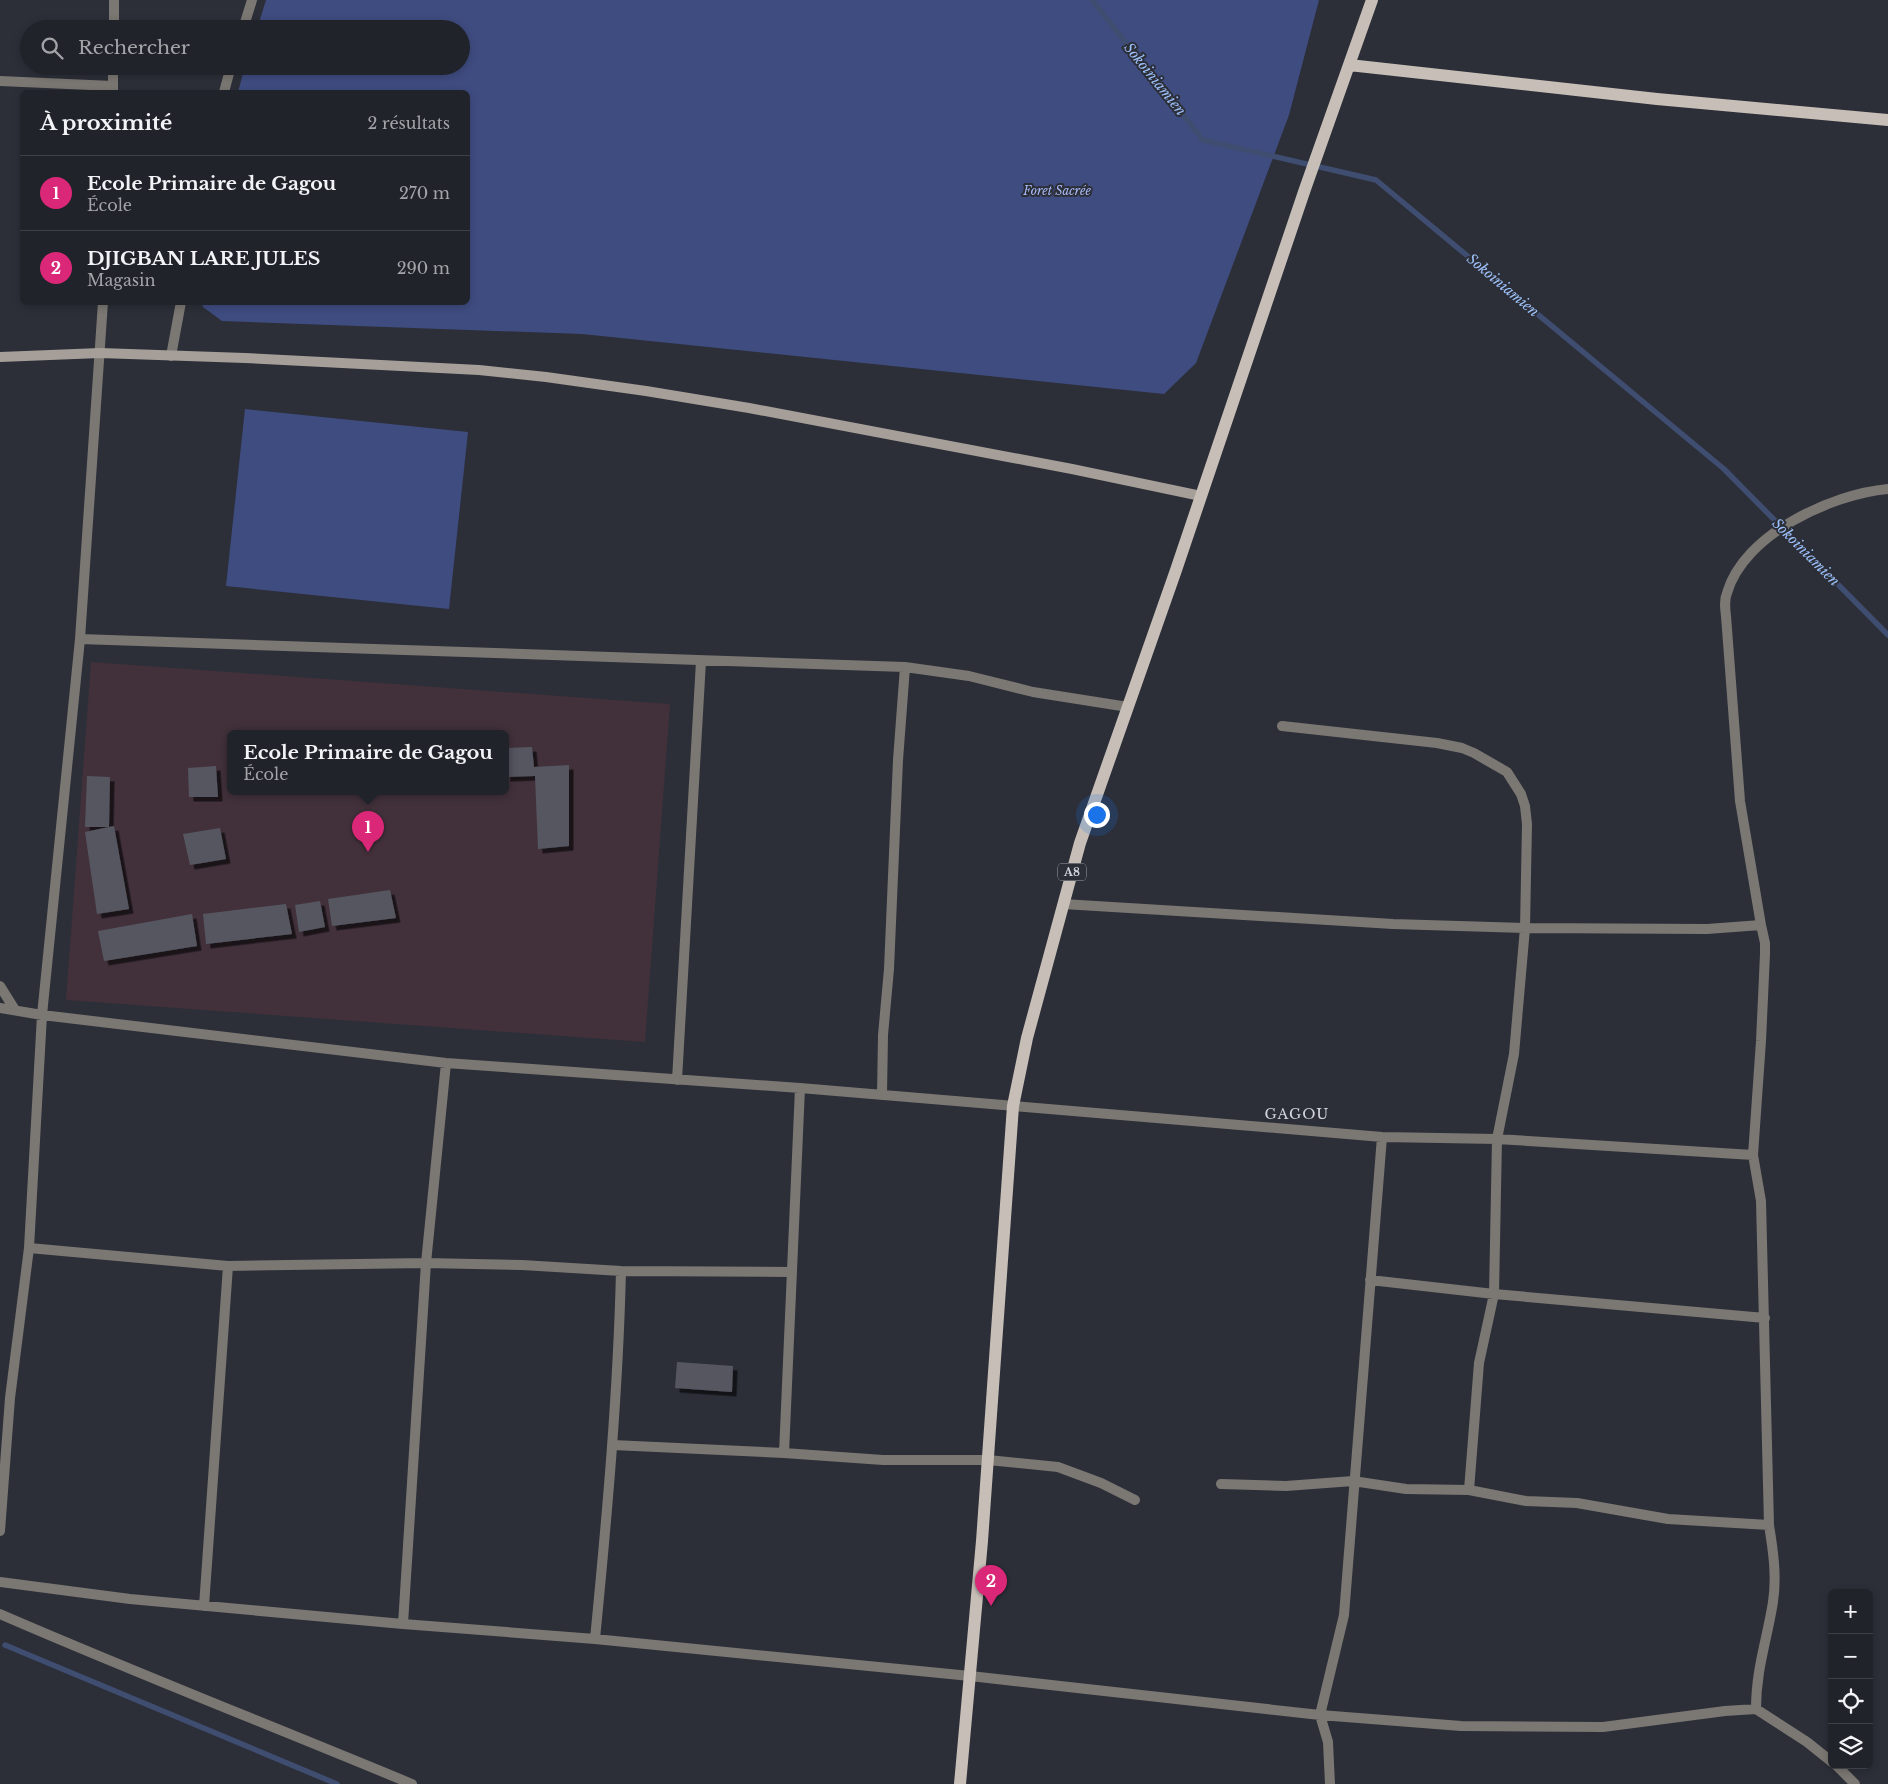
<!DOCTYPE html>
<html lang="fr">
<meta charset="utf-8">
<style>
body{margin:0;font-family:"Libre Baskerville",serif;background:#2d2f36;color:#f1f3f6}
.controls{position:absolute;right:15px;bottom:15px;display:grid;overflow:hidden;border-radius:8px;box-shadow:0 2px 8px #0003}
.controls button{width:45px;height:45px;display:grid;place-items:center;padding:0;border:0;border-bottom:1px solid #3e4047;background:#21232a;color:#f1f3f6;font:25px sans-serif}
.you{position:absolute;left:1096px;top:814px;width:18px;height:18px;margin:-12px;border:4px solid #fff;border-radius:50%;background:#1a73e8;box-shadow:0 0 0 8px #1a73e833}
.badge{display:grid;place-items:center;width:32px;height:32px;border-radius:50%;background:#db2777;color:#fff;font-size:16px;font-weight:700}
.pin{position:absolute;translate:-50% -41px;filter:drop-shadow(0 1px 2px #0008)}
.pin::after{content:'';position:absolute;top:26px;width:18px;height:15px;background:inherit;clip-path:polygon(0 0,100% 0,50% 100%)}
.popup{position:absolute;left:227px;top:730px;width:282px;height:65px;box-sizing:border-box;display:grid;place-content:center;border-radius:8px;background:#21232a;filter:drop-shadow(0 1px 4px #0005);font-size:16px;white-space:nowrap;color:#a2a4a8}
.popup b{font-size:19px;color:#f1f3f6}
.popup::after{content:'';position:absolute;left:50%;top:100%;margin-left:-10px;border:10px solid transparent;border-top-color:#21232a}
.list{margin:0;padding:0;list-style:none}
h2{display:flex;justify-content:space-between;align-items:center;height:65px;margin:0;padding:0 20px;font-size:21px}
h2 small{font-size:16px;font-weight:400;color:#a2a4a8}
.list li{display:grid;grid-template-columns:32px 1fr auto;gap:15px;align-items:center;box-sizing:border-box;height:75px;padding:0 20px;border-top:1px solid #3e4047}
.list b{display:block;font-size:19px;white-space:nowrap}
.list p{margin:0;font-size:16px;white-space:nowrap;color:#a2a4a8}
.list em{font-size:16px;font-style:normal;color:#a2a4a8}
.icon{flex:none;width:28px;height:28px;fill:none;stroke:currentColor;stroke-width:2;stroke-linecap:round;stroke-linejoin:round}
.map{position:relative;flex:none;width:1888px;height:1784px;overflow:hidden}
.search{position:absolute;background:#21232a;box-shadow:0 2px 8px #0003;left:20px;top:20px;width:450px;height:55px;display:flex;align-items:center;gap:12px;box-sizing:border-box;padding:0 18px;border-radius:28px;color:#a2a4a8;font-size:19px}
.panel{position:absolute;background:#21232a;box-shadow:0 2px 8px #0003;left:20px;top:90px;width:450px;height:215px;border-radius:8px}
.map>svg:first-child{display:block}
</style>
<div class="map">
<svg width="1888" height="1784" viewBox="0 0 1888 1784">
<defs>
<filter id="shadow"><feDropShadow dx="4.5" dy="4.5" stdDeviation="0" flood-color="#0009"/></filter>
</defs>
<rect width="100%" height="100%" fill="#2c2f38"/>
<path fill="#42313b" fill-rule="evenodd" d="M91,662L670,704L645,1042L66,1000ZM230,733H506V791H230Z"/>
<path fill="#3f4c80" d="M266,0H1319L1289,115L1196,363L1164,394L582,334L222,321L203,307L202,303L468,302V92H238L245,66H461V29H257Z
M245,409L468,432L449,609L226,586Z"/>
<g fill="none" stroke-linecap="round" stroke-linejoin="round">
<path stroke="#3f4d71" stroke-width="5.5" d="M1092,0L1203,140L1376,180L1724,469L1888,635
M5,1645L337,1784"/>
</g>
<path fill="#545761" filter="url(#shadow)" d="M532,747L534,767L569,765V846L538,849L535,776L506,777V748Z
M216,766L218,797H189L188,768Z
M87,776L110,777L109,827L114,826L129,909L97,914L85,832L109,827H85Z
M220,828L226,859L190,865L183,834Z
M390,890L396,918L332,926L328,899Z
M320,901L325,927L299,932L295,905Z
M286,904L292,934L206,944L203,914Z
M192,914L197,946L104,961L98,931Z
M677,1362L733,1366L732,1392L675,1388Z"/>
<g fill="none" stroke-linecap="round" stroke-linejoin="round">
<path stroke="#7b7773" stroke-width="10" d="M114,29V0
M243,29L252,0
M0,81L113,86
M113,92V66
M224,92L231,66
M171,356L181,302
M80,639L905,667L969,676L1033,692L1128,707
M1063,904L1393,924L1525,928L1707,929L1761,925
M0,986L15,1010
M0,1008L42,1015L446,1063L800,1088L1382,1137L1497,1139L1753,1155
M677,1080L701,661
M882,1095L883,1035L889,969L898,760L905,667
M29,1248L228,1266L426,1263L522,1265L621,1271L791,1272
M1370,1280L1494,1294L1765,1318
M613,1445L784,1453L883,1460H988L1058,1467L1101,1483L1135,1500
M784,1453L800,1088
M1221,1484L1286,1486L1353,1481L1406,1489L1469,1490L1479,1363L1494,1294L1497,1139L1514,1054L1525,928L1527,824L1525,806L1521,794L1507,772L1474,753L1462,748L1437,743L1282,726
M1469,1490L1526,1501L1577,1503L1668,1519L1769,1525
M0,1531L10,1398L29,1248L42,1015L80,639L103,302
M0,1582L130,1599L403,1624L426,1263L446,1063
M204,1606L228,1266
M0,1614C136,1673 275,1727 412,1784
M403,1624L595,1639L970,1676L1320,1715L1461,1726L1603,1727L1725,1711L1756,1709L1807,1742L1832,1762
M595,1639C607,1516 618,1394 621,1271
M1756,1709C1756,1669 1767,1640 1773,1602C1777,1576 1773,1550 1769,1525L1761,1201L1753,1155L1761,1041L1765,954V943L1761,925L1740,801L1726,616C1725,608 1724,600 1727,593C1744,534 1832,494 1888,489
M1836,1765L1855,1784
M1330,1784L1328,1742L1320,1715L1344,1615L1382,1137"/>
<path stroke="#a69f99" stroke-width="10" d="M0,357L100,353L245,358L479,370L546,377L646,391L749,408L1072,469L1201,496"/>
<path stroke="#c7beb7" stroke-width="12" d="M1349,65L1657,99L1888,120
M960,1784L982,1541L1013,1106L1027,1038L1080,843L1175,573L1305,189L1372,0"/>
</g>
<g text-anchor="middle" stroke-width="4" stroke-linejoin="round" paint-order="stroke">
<rect fill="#2c2f38" stroke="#a0a2a9" stroke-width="1" x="1058" y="863.5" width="28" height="17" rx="4"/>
<g font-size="11" font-weight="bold" fill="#d1d3d9">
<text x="1072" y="876">A8</text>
</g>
<g font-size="12" font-style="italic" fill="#a9bbf9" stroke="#2c2f38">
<text x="1057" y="195">Foret Sacrée</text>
</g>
<g font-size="14" font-style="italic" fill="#9dc1fb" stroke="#2c2f38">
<text transform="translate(1155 79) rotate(51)" y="5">Sokoiniamien</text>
<text transform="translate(1503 285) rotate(40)" y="5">Sokoiniamien</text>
<text transform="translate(1806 552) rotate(45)" y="5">Sokoiniamien</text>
</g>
<g font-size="14" letter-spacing="1" fill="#d1d3d9" stroke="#2c2f38">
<text x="1297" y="1119">GAGOU</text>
</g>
</g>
</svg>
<div class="controls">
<button>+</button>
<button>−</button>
<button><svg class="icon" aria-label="locate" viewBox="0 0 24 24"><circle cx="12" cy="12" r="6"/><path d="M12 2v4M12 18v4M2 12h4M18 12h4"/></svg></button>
<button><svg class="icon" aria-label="layers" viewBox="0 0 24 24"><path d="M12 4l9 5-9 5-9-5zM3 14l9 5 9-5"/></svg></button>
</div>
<div class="you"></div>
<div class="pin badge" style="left:368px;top:852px">1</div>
<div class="popup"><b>Ecole Primaire de Gagou</b>École</div>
<div class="pin badge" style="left:991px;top:1606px">2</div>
<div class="search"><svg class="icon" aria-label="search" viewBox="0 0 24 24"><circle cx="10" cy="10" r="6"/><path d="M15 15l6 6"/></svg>Rechercher</div>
<section class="panel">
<h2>À proximité<small>2 résultats</small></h2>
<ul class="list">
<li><span class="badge">1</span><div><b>Ecole Primaire de Gagou</b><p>École</p></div><em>270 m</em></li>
<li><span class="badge">2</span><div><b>DJIGBAN LARE JULES</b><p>Magasin</p></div><em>290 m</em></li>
</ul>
</section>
</div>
